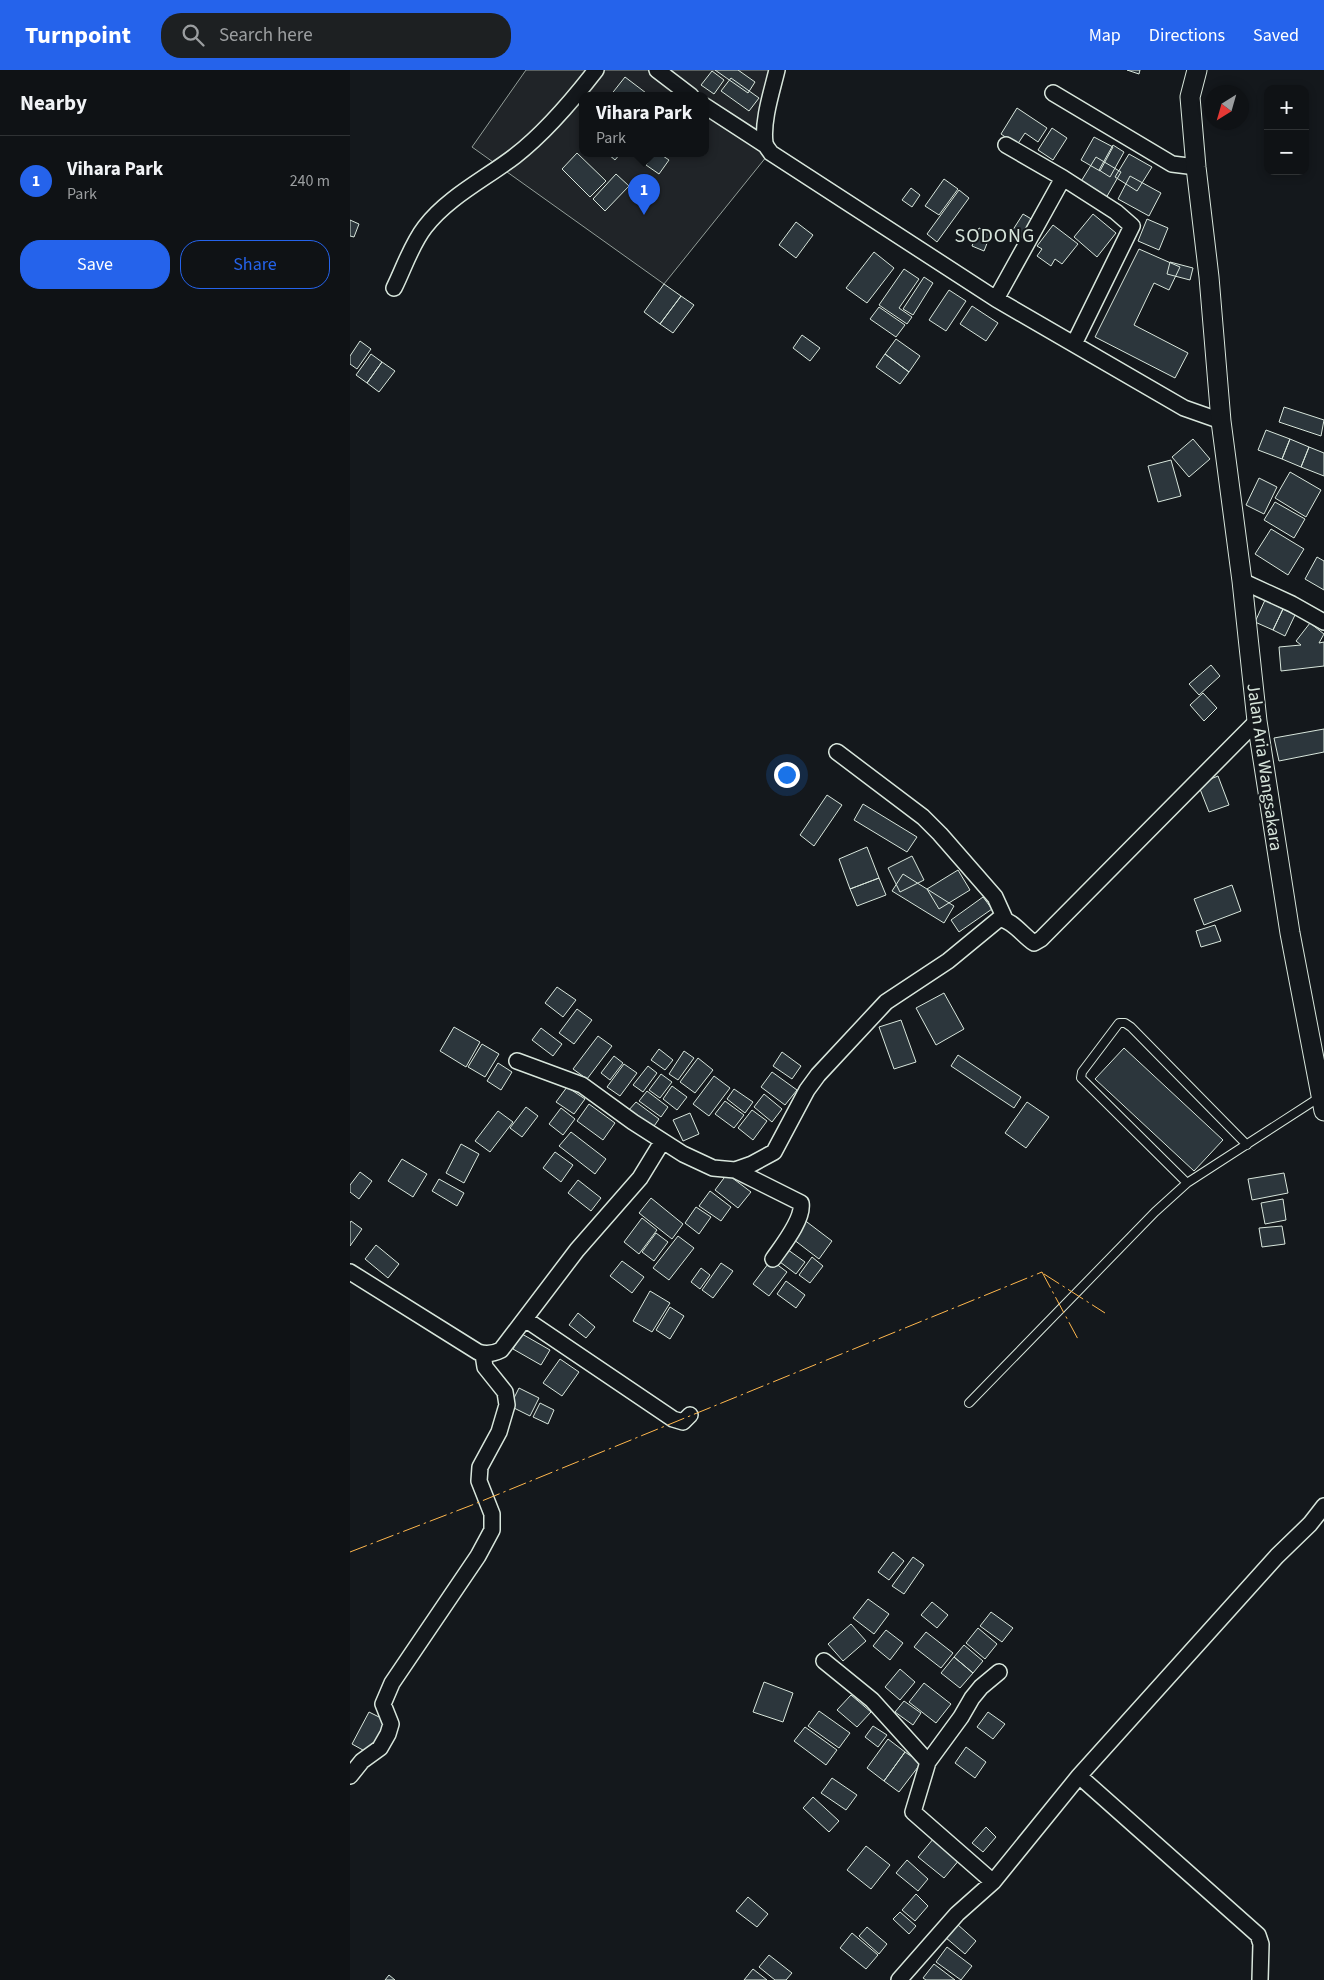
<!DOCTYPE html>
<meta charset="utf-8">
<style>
body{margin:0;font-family:"Source Sans 3",sans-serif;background:#1d2022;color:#f1f3f6}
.controls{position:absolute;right:15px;top:15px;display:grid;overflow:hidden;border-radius:10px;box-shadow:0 2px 8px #0003}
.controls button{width:45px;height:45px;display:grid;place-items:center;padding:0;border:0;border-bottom:1px solid #2f3234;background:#0f1215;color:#f1f3f6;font:25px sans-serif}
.compass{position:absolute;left:854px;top:15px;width:45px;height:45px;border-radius:50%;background:#0f1215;box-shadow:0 2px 8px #0003;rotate:217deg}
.you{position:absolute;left:436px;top:704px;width:18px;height:18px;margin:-12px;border:4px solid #fff;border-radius:50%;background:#1a73e8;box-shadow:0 0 0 8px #1a73e833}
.badge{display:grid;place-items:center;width:32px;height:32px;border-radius:50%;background:#2563eb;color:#fff;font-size:16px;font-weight:700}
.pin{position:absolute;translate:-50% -41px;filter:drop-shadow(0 1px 2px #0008)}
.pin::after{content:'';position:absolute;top:26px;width:18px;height:15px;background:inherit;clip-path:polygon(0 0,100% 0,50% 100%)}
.popup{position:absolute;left:229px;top:22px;width:130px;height:65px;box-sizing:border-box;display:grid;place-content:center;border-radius:10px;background:#0f1215;filter:drop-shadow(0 1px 4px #0005);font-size:16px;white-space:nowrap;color:#9b9ea0}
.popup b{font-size:19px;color:#f1f3f6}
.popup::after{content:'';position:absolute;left:50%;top:100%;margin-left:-10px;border:10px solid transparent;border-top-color:#0f1215}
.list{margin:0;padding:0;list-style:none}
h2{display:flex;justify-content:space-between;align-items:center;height:65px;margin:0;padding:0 20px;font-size:21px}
h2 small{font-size:16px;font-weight:400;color:#9b9ea0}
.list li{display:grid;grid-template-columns:32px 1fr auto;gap:15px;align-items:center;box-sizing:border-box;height:90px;padding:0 20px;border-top:1px solid #2f3234}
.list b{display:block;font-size:19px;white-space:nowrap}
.list p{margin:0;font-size:16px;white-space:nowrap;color:#9b9ea0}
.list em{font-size:16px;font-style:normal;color:#9b9ea0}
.actions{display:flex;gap:10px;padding:15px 20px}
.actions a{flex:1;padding:11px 0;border:1px solid #2563eb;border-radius:20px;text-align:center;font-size:18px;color:#2563eb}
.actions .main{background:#2563eb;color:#fff}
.icon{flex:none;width:28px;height:28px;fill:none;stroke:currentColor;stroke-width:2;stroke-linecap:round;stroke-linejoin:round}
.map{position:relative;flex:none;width:974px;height:1910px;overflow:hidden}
header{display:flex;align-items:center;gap:30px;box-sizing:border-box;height:70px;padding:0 25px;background:#2563eb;color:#fff}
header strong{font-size:24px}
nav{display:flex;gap:28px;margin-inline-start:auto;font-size:18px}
.search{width:350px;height:45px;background:#1d2022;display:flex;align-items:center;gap:12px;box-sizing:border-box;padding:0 18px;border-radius:20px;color:#9b9ea0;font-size:19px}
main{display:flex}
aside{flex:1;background:#0f1215}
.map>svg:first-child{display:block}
</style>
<header>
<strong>Turnpoint</strong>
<div class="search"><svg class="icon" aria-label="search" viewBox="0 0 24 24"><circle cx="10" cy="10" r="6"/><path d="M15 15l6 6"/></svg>Search here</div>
<nav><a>Map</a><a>Directions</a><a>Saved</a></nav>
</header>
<main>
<aside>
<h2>Nearby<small></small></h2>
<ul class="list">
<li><span class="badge">1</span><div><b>Vihara Park</b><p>Park</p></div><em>240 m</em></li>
</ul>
<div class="actions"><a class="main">Save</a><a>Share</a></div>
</aside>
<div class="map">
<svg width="974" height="1910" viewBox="0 0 974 1910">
<rect width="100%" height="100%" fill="#14181c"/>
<path fill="#202428" stroke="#939e99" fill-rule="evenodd" d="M176,0H420L411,61L425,76L314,214L122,77ZM233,26H355V84H233Z"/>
<path fill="#2c363c" stroke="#d8e6dc" d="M365,0H388L405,12L398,23Z
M777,0H790L789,4Z
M362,1L374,10L364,24L351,15Z
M275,7L300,26H260Z
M381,8L409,28L399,41L371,21Z
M667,38L697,58L688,72L675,63L667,75L651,64Z
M702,58L717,68L703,90L688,80Z
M744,67L763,77L750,101L731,90Z
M763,75L774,82L760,107L749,100Z
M227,83L256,111L240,127L212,99Z
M258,84H270L265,90Z
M303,84H310L319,90L309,104L296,95Z
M779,84L802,97L787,121L765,107Z
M746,87L771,102L756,128L730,113Z
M266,104L279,116L255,141L243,129Z
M780,106L811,123L799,146L768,129Z
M594,109L608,119L589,145L575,136Z
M561,118L570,125L562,137L552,130Z
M609,120L619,128L587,172L577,164Z
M673,144L683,150L668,172L659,166Z
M743,144L766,163L747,187L724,167Z
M797,149L818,158L809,180L788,171Z
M0,150L9,154L4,167L0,166Z
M446,152L463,165L446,188L429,175Z
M703,155L728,174L712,194L705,189L701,196L687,186L692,179L687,176Z
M629,158L641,163L634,181L622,176Z
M789,179L830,197L819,220L804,213L784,255L838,283L825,308L745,267Z
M524,182L544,198L517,233L496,218Z
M820,192L843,198L840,210L817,204Z
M554,199L569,209L549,238L562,247L557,254L529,235Z
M574,207L583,213L563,245L553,239Z
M314,214L331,226L310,254L294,242Z
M599,220L616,231L596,261L579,250Z
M331,226L344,235L323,263L310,254Z
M622,236L648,253L636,271L610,254Z
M529,237L555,255L546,267L520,249Z
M452,265L470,278L460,291L443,278Z
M546,269L570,286L559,302L535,284Z
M10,271L21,279L7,299L0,294V286Z
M21,284L32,292L17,313L6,305Z
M535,284L559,302L550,314L526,297Z
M32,292L45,301L29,322L17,313Z
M934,337L974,350L971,366L929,352Z
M916,360L940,369L932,389L908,380Z
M843,369L860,389L839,407L822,387Z
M940,369L959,377L951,397L932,389Z
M959,377L974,383V406L951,397Z
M821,390L831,426L808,432L798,396Z
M940,402L971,420L956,447L925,428Z
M909,408L927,417L914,444L896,435Z
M925,432L955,449L944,468L914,450Z
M921,459L954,479L938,505L905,484Z
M967,487L974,491V520L955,509Z
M915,530L933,539L923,560L905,552Z
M933,539L945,545L935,566L923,560Z
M960,553L974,564L969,573L974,572V596L931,601L929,577L951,575L946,571Z
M861,595L870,606L849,625L839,614Z
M853,623L867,638L854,651L840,635Z
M974,659V682L929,691L924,668Z
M868,706L879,735L859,742L848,714Z
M477,725L492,735L464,776L450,765Z
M513,734L567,767L557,782L504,750Z
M517,777L529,808L500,819L489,789Z
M562,786L574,810L550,822L538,798Z
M608,800L620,820L589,839L577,819Z
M553,804L604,836L594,853L542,821Z
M529,808L536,825L507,836L500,819Z
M882,815L891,841L854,855L844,829Z
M633,827L642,839L609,862L601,850Z
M865,855L871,871L851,877L846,861Z
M207,917L226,930L213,947L195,933Z
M594,923L614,959L586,975L566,938Z
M227,939L242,950L224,974L209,963Z
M551,950L566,992L544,999L529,957Z
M104,957L130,972L116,997L90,981Z
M191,958L212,974L203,986L182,970Z
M248,966L262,976L237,1009L223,999Z
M132,974L149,984L135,1007L118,997Z
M774,978L873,1070L844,1101L745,1009Z
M309,979L323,990L315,1000L301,990Z
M334,981L344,988L328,1010L319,1004Z
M432,982L451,996L442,1009L423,996Z
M608,985L671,1027L664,1038L601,996Z
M264,986L273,993L260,1010L251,1003Z
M348,988L363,1000L345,1023L330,1012Z
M148,993L162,1002L151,1020L137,1011Z
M274,994L287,1003L270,1026L257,1017Z
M298,996L307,1003L293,1022L283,1015Z
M422,1002L447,1020L435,1035L411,1017Z
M311,1004L322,1012L310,1028L299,1020Z
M364,1006L380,1018L359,1046L343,1034Z
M322,1016L337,1027L327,1040L313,1029Z
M217,1017L235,1029L224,1044L206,1032Z
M384,1019L403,1032L395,1043L377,1029Z
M297,1021L318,1037L311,1047L289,1031Z
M414,1024L432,1039L422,1052L404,1037Z
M375,1031L394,1045L384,1058L365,1044Z
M286,1032L309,1049L302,1059L278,1041Z
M677,1032L699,1047L676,1078L655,1063Z
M239,1034L265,1053L253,1070L227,1051Z
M176,1037L188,1046L172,1067L160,1058Z
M211,1038L225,1049L213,1065L199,1054Z
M402,1040L417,1051L403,1070L388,1058Z
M148,1041L163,1052L140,1082L125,1071Z
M340,1043L349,1064L333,1071L323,1050Z
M221,1062L256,1089L245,1104L209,1076Z
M111,1074L129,1084L114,1113L96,1103Z
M205,1082L223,1095L211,1112L193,1098Z
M52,1089L77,1104L63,1127L38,1111Z
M10,1102L22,1111L9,1129L0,1122V1115Z
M934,1103L938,1123L902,1130L898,1109Z
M377,1104L401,1122L388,1138L365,1120Z
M89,1109L114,1123L107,1136L82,1121Z
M228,1110L251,1128L241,1141L218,1123Z
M360,1121L381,1137L371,1151L349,1136Z
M301,1128L333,1154L322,1169L289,1143Z
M933,1129L936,1150L915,1154L911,1133Z
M346,1137L361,1147L349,1164L335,1153Z
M292,1148L307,1160L289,1184L274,1172Z
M453,1149L482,1171L469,1189L439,1166Z
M1,1151L12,1159L0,1176V1153Z
M932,1156L935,1174L912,1177L909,1158Z
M306,1163L318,1172L304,1191L292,1182Z
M328,1166L344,1178L319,1210L303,1198Z
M26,1175L49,1194L38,1208L15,1189Z
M434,1177L455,1192L446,1204L426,1189Z
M462,1187L473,1196L460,1213L449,1205Z
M421,1190L437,1202L419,1226L403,1214Z
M272,1191L294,1207L282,1223L260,1206Z
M371,1193L383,1201L363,1228L352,1220Z
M351,1198L360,1205L350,1219L341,1212Z
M436,1211L455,1225L446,1238L427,1224Z
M300,1221L320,1233L302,1262L283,1251Z
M320,1237L334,1246L320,1269L306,1260Z
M228,1243L245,1257L236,1268L219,1255Z
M172,1264L200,1280L191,1295L163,1279Z
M210,1289L229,1302L212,1326L193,1313Z
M169,1318L189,1328L180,1346L160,1336Z
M190,1333L204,1340L198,1354L183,1347Z
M543,1482L554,1491L539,1510L528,1502Z
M563,1487L574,1495L554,1524L542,1516Z
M518,1529L539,1544L524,1564L503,1548Z
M582,1532L598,1545L587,1558L571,1545Z
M641,1542L663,1558L652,1572L630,1556Z
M501,1554L516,1571L493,1591L478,1574Z
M628,1558L647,1574L635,1589L616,1573Z
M536,1560L553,1573L540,1590L523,1576Z
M576,1562L603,1583L591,1598L564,1577Z
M614,1575L633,1591L623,1603L604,1587Z
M604,1587L623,1603L610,1618L591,1603Z
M550,1599L565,1612L550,1630L535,1617Z
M414,1612L443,1623L433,1652L403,1642Z
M574,1613L601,1634L586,1653L559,1632Z
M501,1625L521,1642L507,1657L487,1640Z
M554,1631L571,1643L563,1655L545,1642Z
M469,1641L500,1663L489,1678L458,1656Z
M19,1642L37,1651L20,1684L2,1674Z
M638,1642L655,1654L643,1669L627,1657Z
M523,1656L537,1665L528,1677L515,1667Z
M455,1657L487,1680L476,1695L444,1671Z
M538,1669L555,1682L534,1711L517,1698Z
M616,1677L636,1692L625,1708L605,1693Z
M555,1682L571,1693L549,1722L534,1711Z
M482,1708L507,1725L496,1740L471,1723Z
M463,1727L489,1751L479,1762L453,1738Z
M636,1757L646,1767L633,1782L622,1773Z
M584,1768L610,1789L594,1808L568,1787Z
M516,1776L540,1795L521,1819L497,1800Z
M557,1790L578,1809L568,1821L546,1803Z
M566,1824L578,1836L565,1851L552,1840Z
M398,1827L418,1844L407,1857L386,1841Z
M550,1842L566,1856L559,1864L543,1849Z
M607,1854L626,1871L615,1884L595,1867Z
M517,1857L537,1874L529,1884L509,1866Z
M502,1863L528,1885L516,1899L490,1878Z
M597,1877L622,1896L611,1910L586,1892Z
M419,1885L442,1903L436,1910H425L409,1897Z
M584,1894L605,1910H576L573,1908Z
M403,1899L417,1910H394Z
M39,1905L45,1910H35Z"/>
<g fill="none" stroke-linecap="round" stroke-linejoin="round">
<defs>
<path id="service" d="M837,1113L731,1008L732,1002L769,953H775L781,957L897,1075
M619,1333L805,1142L837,1113L970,1027"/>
<path id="minor" d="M307,0L341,26
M427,0C422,21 412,51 415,73C416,77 419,80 421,83L646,229L834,338L871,351
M703,23L822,94L846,97
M355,36L415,75
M656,75L713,108L766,142L782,156L724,274
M44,218C54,198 61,175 75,157C98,127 135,109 165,86C196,62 222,31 246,0
M646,229L713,108
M892,511L942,534L974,552
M487,682L573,747L590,764L645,827L655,849
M167,991L232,1015L283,1052L333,1084L363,1098L385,1100L402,1094L424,1082L457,1020L468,1005L536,932L598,891L649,849C662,849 673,866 684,873L691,869L907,651
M385,1100L451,1133C454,1149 432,1176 423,1189
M0,1202L128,1282C136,1285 143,1284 151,1280L227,1180L290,1108L312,1072
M175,1249L323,1349L333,1352L340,1345
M474,1591L522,1630L578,1692
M0,1706L12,1691L30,1678L38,1664L41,1654L33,1634L42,1613L128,1486L142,1460V1444L129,1411L130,1397L149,1362L157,1335L155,1322L135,1297L133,1284
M729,1706L908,1865L911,1874L910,1910
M643,1812L563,1742L578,1692L611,1647L622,1628L631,1617L649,1602
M549,1910L607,1844L643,1812L729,1706L927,1486L960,1454L974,1436"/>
<path id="tertiary" d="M847,0L840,27L846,97L859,207L871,351L892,511L907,651L940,863L974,1041"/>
</defs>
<use href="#service" stroke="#d8e6dc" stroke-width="10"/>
<use href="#minor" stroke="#d8e6dc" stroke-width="18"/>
<use href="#tertiary" stroke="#d8e6dc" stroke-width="21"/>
<use href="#service" stroke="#14181c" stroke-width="8"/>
<use href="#minor" stroke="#14181c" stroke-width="15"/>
<use href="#tertiary" stroke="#14181c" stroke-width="19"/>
<path stroke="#ffb74d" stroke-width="1" stroke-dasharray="18 4 2.5 4" stroke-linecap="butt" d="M692,1202L729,1271
M694,1204L755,1243
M0,1482L122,1435L692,1202"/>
</g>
<g text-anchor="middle" stroke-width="4" stroke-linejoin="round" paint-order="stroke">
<g font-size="18" fill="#d8e6dc" stroke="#14181c">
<text transform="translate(915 697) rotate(82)" y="6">Jalan Aria Wangsakara</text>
</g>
<g font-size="20" letter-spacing="1" fill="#d8e6dc" stroke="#14181c">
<text x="645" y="172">SODONG</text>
</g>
</g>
</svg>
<div class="controls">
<button>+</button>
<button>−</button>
</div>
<svg class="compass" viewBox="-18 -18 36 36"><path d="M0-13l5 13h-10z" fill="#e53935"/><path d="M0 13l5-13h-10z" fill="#9b9ea0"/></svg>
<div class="you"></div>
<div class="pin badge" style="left:294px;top:145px">1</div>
<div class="popup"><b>Vihara Park</b>Park</div>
</div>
</main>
